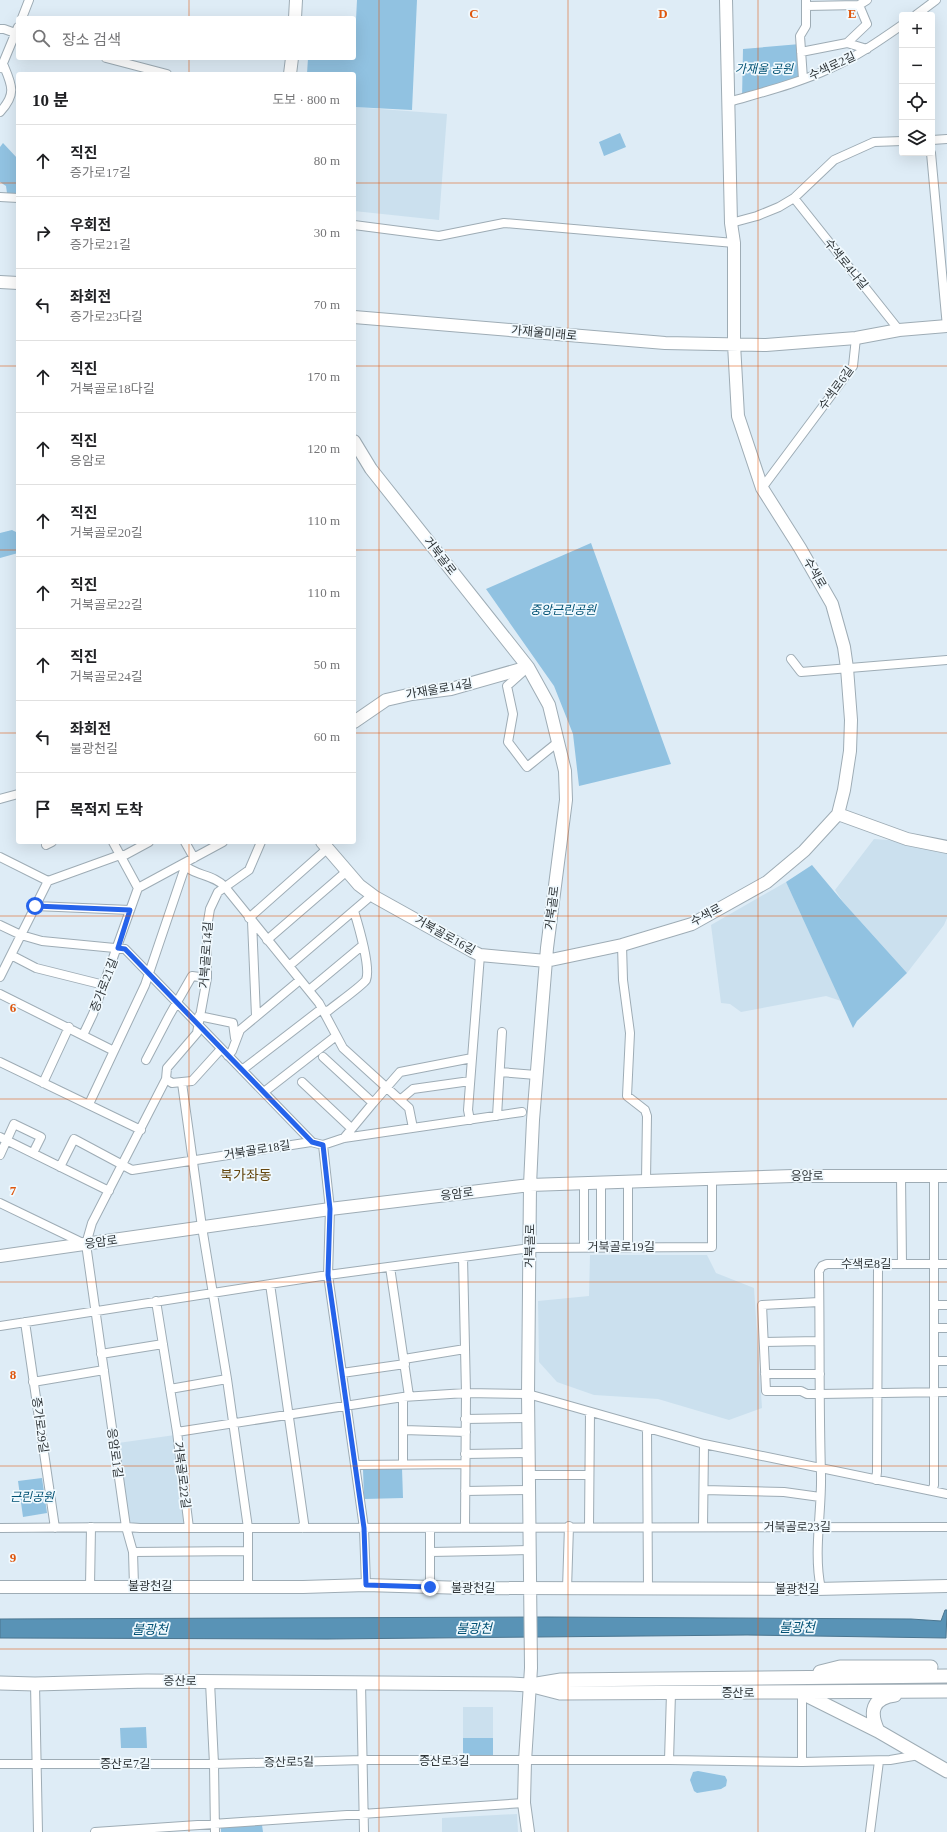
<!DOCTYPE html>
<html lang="ko">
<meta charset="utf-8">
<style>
body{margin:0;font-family:"Times New Roman","Noto Sans KR",serif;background:#f2f2f2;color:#202124}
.controls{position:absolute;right:12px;top:12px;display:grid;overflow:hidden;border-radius:4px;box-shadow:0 4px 16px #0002}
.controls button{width:36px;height:36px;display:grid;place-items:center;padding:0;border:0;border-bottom:1px solid #e0e0e0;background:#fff;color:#202124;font:20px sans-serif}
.stop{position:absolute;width:12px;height:12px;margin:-9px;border:3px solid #2563eb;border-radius:50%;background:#fff}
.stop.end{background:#2563eb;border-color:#fff;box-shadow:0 1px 4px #0008}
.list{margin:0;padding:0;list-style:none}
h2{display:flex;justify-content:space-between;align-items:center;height:52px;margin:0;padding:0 16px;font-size:17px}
h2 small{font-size:13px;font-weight:400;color:#757577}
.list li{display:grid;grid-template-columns:26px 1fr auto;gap:12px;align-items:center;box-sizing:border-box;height:72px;padding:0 16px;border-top:1px solid #e0e0e0}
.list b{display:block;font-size:15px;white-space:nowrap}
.list p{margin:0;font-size:13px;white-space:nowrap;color:#757577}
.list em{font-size:13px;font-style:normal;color:#757577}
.icon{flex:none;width:22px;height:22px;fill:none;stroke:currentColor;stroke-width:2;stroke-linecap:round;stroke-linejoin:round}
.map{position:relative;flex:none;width:947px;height:1832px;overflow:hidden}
.search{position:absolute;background:#fff;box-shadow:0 4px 16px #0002;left:16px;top:16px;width:340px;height:44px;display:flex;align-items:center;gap:10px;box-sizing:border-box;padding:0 14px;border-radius:4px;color:#757577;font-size:15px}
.panel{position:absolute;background:#fff;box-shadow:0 4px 16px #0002;left:16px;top:72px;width:340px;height:772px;border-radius:4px}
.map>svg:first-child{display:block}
</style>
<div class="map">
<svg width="947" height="1832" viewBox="0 0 947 1832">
<rect width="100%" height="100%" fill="#deecf6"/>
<path fill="#cbe0ee" d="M354,107L447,114L439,220L354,211Z
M874,839L901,841L947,853V918L944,925L907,973L843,902L835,890Z
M786,882L841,1001L826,996L741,1012L730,1004L721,1003L711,925Z
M590,1255H707L716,1273L754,1288L762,1408L729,1420L658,1399L594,1395L557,1382L539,1362L538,1301L589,1296Z
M175,1435L185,1524L130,1523L118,1443Z
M463,1707H493V1757L463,1756Z
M517,1814L518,1832H442V1818Z"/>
<path fill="#91c2e1" d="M357,0H417L412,110L354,107V74H307L308,58H354Z
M800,44V80L742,99L743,49Z
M620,133L626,147L604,156L599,142Z
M3,143L18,159V194L7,193L6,186L0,182V147Z
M12,530L18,533V553L0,558V533Z
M591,543L671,764L579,786L573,734L554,686L486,589Z
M812,865L843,902L907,973L857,1021L853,1028L786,882Z
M402,1468L403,1498L364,1499L363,1469Z
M42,1478L47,1513L23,1517L18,1481Z
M146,1727L147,1748H121L120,1728Z
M463,1738H493V1757L463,1756Z
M698,1771L725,1776L727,1780L726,1786L721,1789L697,1793L694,1791L690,1780L693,1772Z
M262,1825L263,1832H221V1827Z"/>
<path fill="#5993b6" stroke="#4c7690" d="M945,1610H947L946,1638L747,1635L327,1639L0,1638V1619L547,1617L911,1619L941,1621Z"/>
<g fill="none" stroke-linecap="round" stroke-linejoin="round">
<defs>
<path id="street" d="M806,6L859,5L867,0
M916,15L936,0
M22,18L29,0
M0,29H4L18,34
M847,43L867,24L859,5
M801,52L847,43L867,49
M106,58L167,74
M1,68L18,27
M803,79L800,36L806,26V0
M729,102C763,92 799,83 831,68C856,57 879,41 902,25
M0,112C17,94 12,85 3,64
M932,140L947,139
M931,153L947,327
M0,197L18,198
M794,198L899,330
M731,223L757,216L779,207L794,198L834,160L874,142L902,141
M354,225L439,236L504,223L734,243
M762,488L853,366L856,338
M791,659L801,672L947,660
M526,669L507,686L513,714L508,742L527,767L558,742
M0,799L18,794
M113,842L138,888
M185,842L194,858
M46,845L52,842
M0,857L48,881L0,977
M183,864C194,876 214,874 225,887L319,1003L343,1048L409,1108L413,1128
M48,881L120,855H125L149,842
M138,888L223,842
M35,906L130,910
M249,918L328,848
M252,921L256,1016
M0,925L21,935L42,941L125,949L312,1142
M267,940L347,871
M622,945L623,980L630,1033L627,1096L645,1110L647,1116L646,1180
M11,955L36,968L104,985
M289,966L372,895
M309,990L363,945
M0,994L114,1051
M199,1016L233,1023L235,1038
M83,1035L93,1014L138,888
M228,1056L232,1051L240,1030L300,980
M323,1057L373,1103
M146,1060L169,1016L192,976L207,978
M0,1062L141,1130
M242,1070L320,1010L328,1011C335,1005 362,986 366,980C371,968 358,924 354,911
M500,1072L536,1075
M166,1079L172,1083L192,1081L221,1049
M302,1082L351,1128
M43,1083L69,1027
M182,1083L202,1227L227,1379L248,1528V1587
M264,1092L336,1036
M400,1100L413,1089L470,1081
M89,1104L145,985L184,870L183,864
M497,1116L502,1032
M470,1120L468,1110L480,955
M0,1137L109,1191
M344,1138L373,1103L400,1072L472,1058
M323,1145L330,1209L328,1275L364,1528L366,1585
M0,1155L14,1124L41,1137L33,1153
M60,1167L74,1139L132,1170L311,1142L323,1145L344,1138L522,1112
M901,1176L902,1264
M628,1181V1247
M0,1203L85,1244
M584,1247V1183
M601,1247V1182
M463,1257L466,1393L465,1528
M390,1267L409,1396
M270,1284L304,1523L302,1528
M156,1301L177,1432L189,1528
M819,1302L762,1305L766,1391H801L807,1394H820L947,1392
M935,1305H947
M25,1322L55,1528
M0,1326L328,1275L530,1248L712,1247V1178
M935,1328H947
M764,1342L819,1341
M101,1354L163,1344
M404,1359L465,1349
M935,1361H947
M342,1373L405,1364
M765,1374H820
M33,1382L104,1370
M170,1389L227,1379
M403,1397V1464
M465,1419L528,1418
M647,1428L648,1589
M404,1430L466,1432
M177,1432L403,1397L466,1393L528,1394L704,1444L947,1494
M465,1454L529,1453
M356,1465L465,1464
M529,1475H589
M876,1480L877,1472L878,1268L879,1264
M704,1490L784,1492L820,1497
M465,1491L529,1490
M932,1491L934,1485V1176
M589,1527L590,1412
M703,1527L704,1444
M0,1528L126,1527L140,1528H248L947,1527
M430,1528V1587
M133,1552L248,1551
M430,1552L529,1550
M90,1586L91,1527
M134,1586L133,1552L126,1527L86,1244L92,1223L166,1079L167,1068L197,1033L207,978V927L210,909L218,892L249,870L261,842
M567,1589L569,1526
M821,1589C813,1552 822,1512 821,1474C819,1407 820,1339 819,1271L822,1266L827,1264H947
M210,1682L214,1764L215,1832
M361,1683L364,1832
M35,1684L38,1832
M802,1693V1762
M669,1760L671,1693
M0,1764H214L363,1760H669L802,1762L890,1760L919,1755
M95,1832L524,1803
M870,1832L879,1761"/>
<path id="secondary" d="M295,18L296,0
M290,74L292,58
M0,282L18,283
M354,317L665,343L766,345L856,338L899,330L947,326
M354,441L371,469L528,667L549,705L565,771L566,800L547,948L533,1120L530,1185L528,1394L531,1668L525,1761L524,1803L528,1832
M354,722L386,700L412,694L451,689L528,667
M838,814L907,839L947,847
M322,842L359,885L375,897L472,951L480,955L546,961L622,945L692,924L767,882L804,851L838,814L844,790L850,751L851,720L847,668L844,647L832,604L800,548L762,488L738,416L734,344V243L731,223L726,0
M0,1256L330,1209L530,1185L793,1176H947
M0,1587H303L366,1585L465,1588L816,1589L947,1586"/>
<path id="primary" d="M820,1672L840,1667H931
M0,1683L35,1684L147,1681L511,1684L529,1685L560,1693L947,1691
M531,1685L561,1680L947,1676
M804,1694L878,1731L947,1771
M878,1731C869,1712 872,1698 895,1695"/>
</defs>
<use href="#street" stroke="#9eacb5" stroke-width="10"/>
<use href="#secondary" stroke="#9eacb5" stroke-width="14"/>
<use href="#primary" stroke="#9eacb5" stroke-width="15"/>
<use href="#street" stroke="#fff" stroke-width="8"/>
<use href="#secondary" stroke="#fff" stroke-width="12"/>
<use href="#primary" stroke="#fff" stroke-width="13"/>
</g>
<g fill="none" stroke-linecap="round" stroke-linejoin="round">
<path stroke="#2563eb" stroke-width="5" d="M35,906L130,910L118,948L125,949L312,1142L323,1145L330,1209L328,1275L364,1528L366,1585L430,1587"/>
</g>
<path fill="none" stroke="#df570e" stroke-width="1" stroke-opacity="0.55" d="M189,0V18M379,0V1832M568,0V1832M758,0V1832M189,58V74M0,183H18M354,183H947M0,366H18M354,366H947M0,550H18M354,550H947M0,733H18M354,733H947M189,842V1832M0,916H947M0,1099H947M0,1282H947M0,1466H947M0,1649H947"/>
<g text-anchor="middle" stroke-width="3.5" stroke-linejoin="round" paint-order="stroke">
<g font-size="12" fill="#2e3437" stroke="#f0f9fe">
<text transform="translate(832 66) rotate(-25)" y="4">수색로2길</text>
<text transform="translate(846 264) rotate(51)" y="4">수색로4나길</text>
<text transform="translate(544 333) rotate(5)" y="4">가재울미래로</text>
<text transform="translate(836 388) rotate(-54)" y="4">수색로6길</text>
<text transform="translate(440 556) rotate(52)" y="4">거북골로</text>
<text transform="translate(815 573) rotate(60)" y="4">수색로</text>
<text transform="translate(439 689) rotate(-10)" y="4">가재울로14길</text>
<text transform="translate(552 908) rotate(-83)" y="4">거북골로</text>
<text transform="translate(706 915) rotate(-28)" y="4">수색로</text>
<text transform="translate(445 935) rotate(29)" y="4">거북골로16길</text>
<text transform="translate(206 955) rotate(-86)" y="4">거북골로14길</text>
<text transform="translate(104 985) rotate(-69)" y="4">증가로21길</text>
<text transform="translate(257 1150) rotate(-9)" y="4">거북골로18길</text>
<text x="807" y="1180">응암로</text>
<text transform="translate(457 1194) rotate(-7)" y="4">응암로</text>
<text transform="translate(101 1242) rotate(-8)" y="4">응암로</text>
<text transform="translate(530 1246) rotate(-89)" y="4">거북골로</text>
<text x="621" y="1251">거북골로19길</text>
<text x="866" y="1268">수색로8길</text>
<text transform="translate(40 1425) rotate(82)" y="4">증가로29길</text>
<text transform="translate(115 1453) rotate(82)" y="4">응암로1길</text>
<text transform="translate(182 1475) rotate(83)" y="4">거북골로22길</text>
<text x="797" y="1531">거북골로23길</text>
<text x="150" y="1590">불광천길</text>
<text x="473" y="1592">불광천길</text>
<text x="797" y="1593">불광천길</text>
<text transform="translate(180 1681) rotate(1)" y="4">증산로</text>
<text x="738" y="1697">증산로</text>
<text x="444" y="1765">증산로3길</text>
<text transform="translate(289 1762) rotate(-1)" y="4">증산로5길</text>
<text x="125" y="1768">증산로7길</text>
</g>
<g font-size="12" font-style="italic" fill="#015174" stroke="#f0f9fe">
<text x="764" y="73">가재울 공원</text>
<text x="563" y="614">중앙근린공원</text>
<text x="32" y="1501">근린공원</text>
</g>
<g font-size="13" font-style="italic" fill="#025175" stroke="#f0f9fe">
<text x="797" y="1632">불광천</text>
<text x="474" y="1633">불광천</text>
<text x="150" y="1634">불광천</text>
</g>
<g font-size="14" fill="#65470f" stroke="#f0f9fe">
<text x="246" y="1180">북가좌동</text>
</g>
</g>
<g font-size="13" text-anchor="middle" font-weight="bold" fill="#df570e" stroke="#f0f9fe" stroke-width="3.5" stroke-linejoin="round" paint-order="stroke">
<text x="474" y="18">C</text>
<text x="663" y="18">D</text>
<text x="852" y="18">E</text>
<text x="13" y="1012">6</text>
<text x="13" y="1195">7</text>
<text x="13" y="1379">8</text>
<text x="13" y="1562">9</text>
</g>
</svg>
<div class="controls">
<button>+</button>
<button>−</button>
<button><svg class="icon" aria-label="locate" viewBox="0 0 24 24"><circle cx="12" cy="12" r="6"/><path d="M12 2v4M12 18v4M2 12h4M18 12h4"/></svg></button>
<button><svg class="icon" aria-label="layers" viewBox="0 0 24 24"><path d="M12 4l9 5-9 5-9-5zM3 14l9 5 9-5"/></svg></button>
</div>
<div class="stop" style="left:35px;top:906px"></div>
<div class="stop end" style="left:430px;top:1587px"></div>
<div class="search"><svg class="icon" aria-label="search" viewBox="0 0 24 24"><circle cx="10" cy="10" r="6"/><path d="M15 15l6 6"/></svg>장소 검색</div>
<section class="panel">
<h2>10 분<small>도보 · 800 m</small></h2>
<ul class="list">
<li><svg class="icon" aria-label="ahead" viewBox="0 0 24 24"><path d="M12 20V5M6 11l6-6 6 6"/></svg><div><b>직진</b><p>증가로17길</p></div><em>80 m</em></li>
<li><svg class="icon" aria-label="right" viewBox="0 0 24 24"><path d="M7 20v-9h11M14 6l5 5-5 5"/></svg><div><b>우회전</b><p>증가로21길</p></div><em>30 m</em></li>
<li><svg class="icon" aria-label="left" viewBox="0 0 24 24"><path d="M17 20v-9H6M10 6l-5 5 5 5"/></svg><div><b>좌회전</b><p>증가로23다길</p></div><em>70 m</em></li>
<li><svg class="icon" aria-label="ahead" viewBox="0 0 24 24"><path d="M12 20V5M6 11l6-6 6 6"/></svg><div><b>직진</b><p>거북골로18다길</p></div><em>170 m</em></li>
<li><svg class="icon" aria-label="ahead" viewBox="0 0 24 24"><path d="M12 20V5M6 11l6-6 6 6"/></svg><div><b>직진</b><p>응암로</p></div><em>120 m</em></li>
<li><svg class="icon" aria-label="ahead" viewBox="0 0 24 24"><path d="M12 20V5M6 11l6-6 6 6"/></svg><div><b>직진</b><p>거북골로20길</p></div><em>110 m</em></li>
<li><svg class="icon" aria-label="ahead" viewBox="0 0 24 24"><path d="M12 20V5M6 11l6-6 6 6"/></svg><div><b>직진</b><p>거북골로22길</p></div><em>110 m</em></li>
<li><svg class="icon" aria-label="ahead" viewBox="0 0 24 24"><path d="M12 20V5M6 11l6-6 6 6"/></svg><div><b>직진</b><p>거북골로24길</p></div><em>50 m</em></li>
<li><svg class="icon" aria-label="left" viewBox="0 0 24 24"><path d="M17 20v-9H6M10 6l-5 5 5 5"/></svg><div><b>좌회전</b><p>불광천길</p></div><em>60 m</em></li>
<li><svg class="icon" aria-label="arrive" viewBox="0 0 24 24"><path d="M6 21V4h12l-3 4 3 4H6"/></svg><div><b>목적지 도착</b></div></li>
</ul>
</section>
</div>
